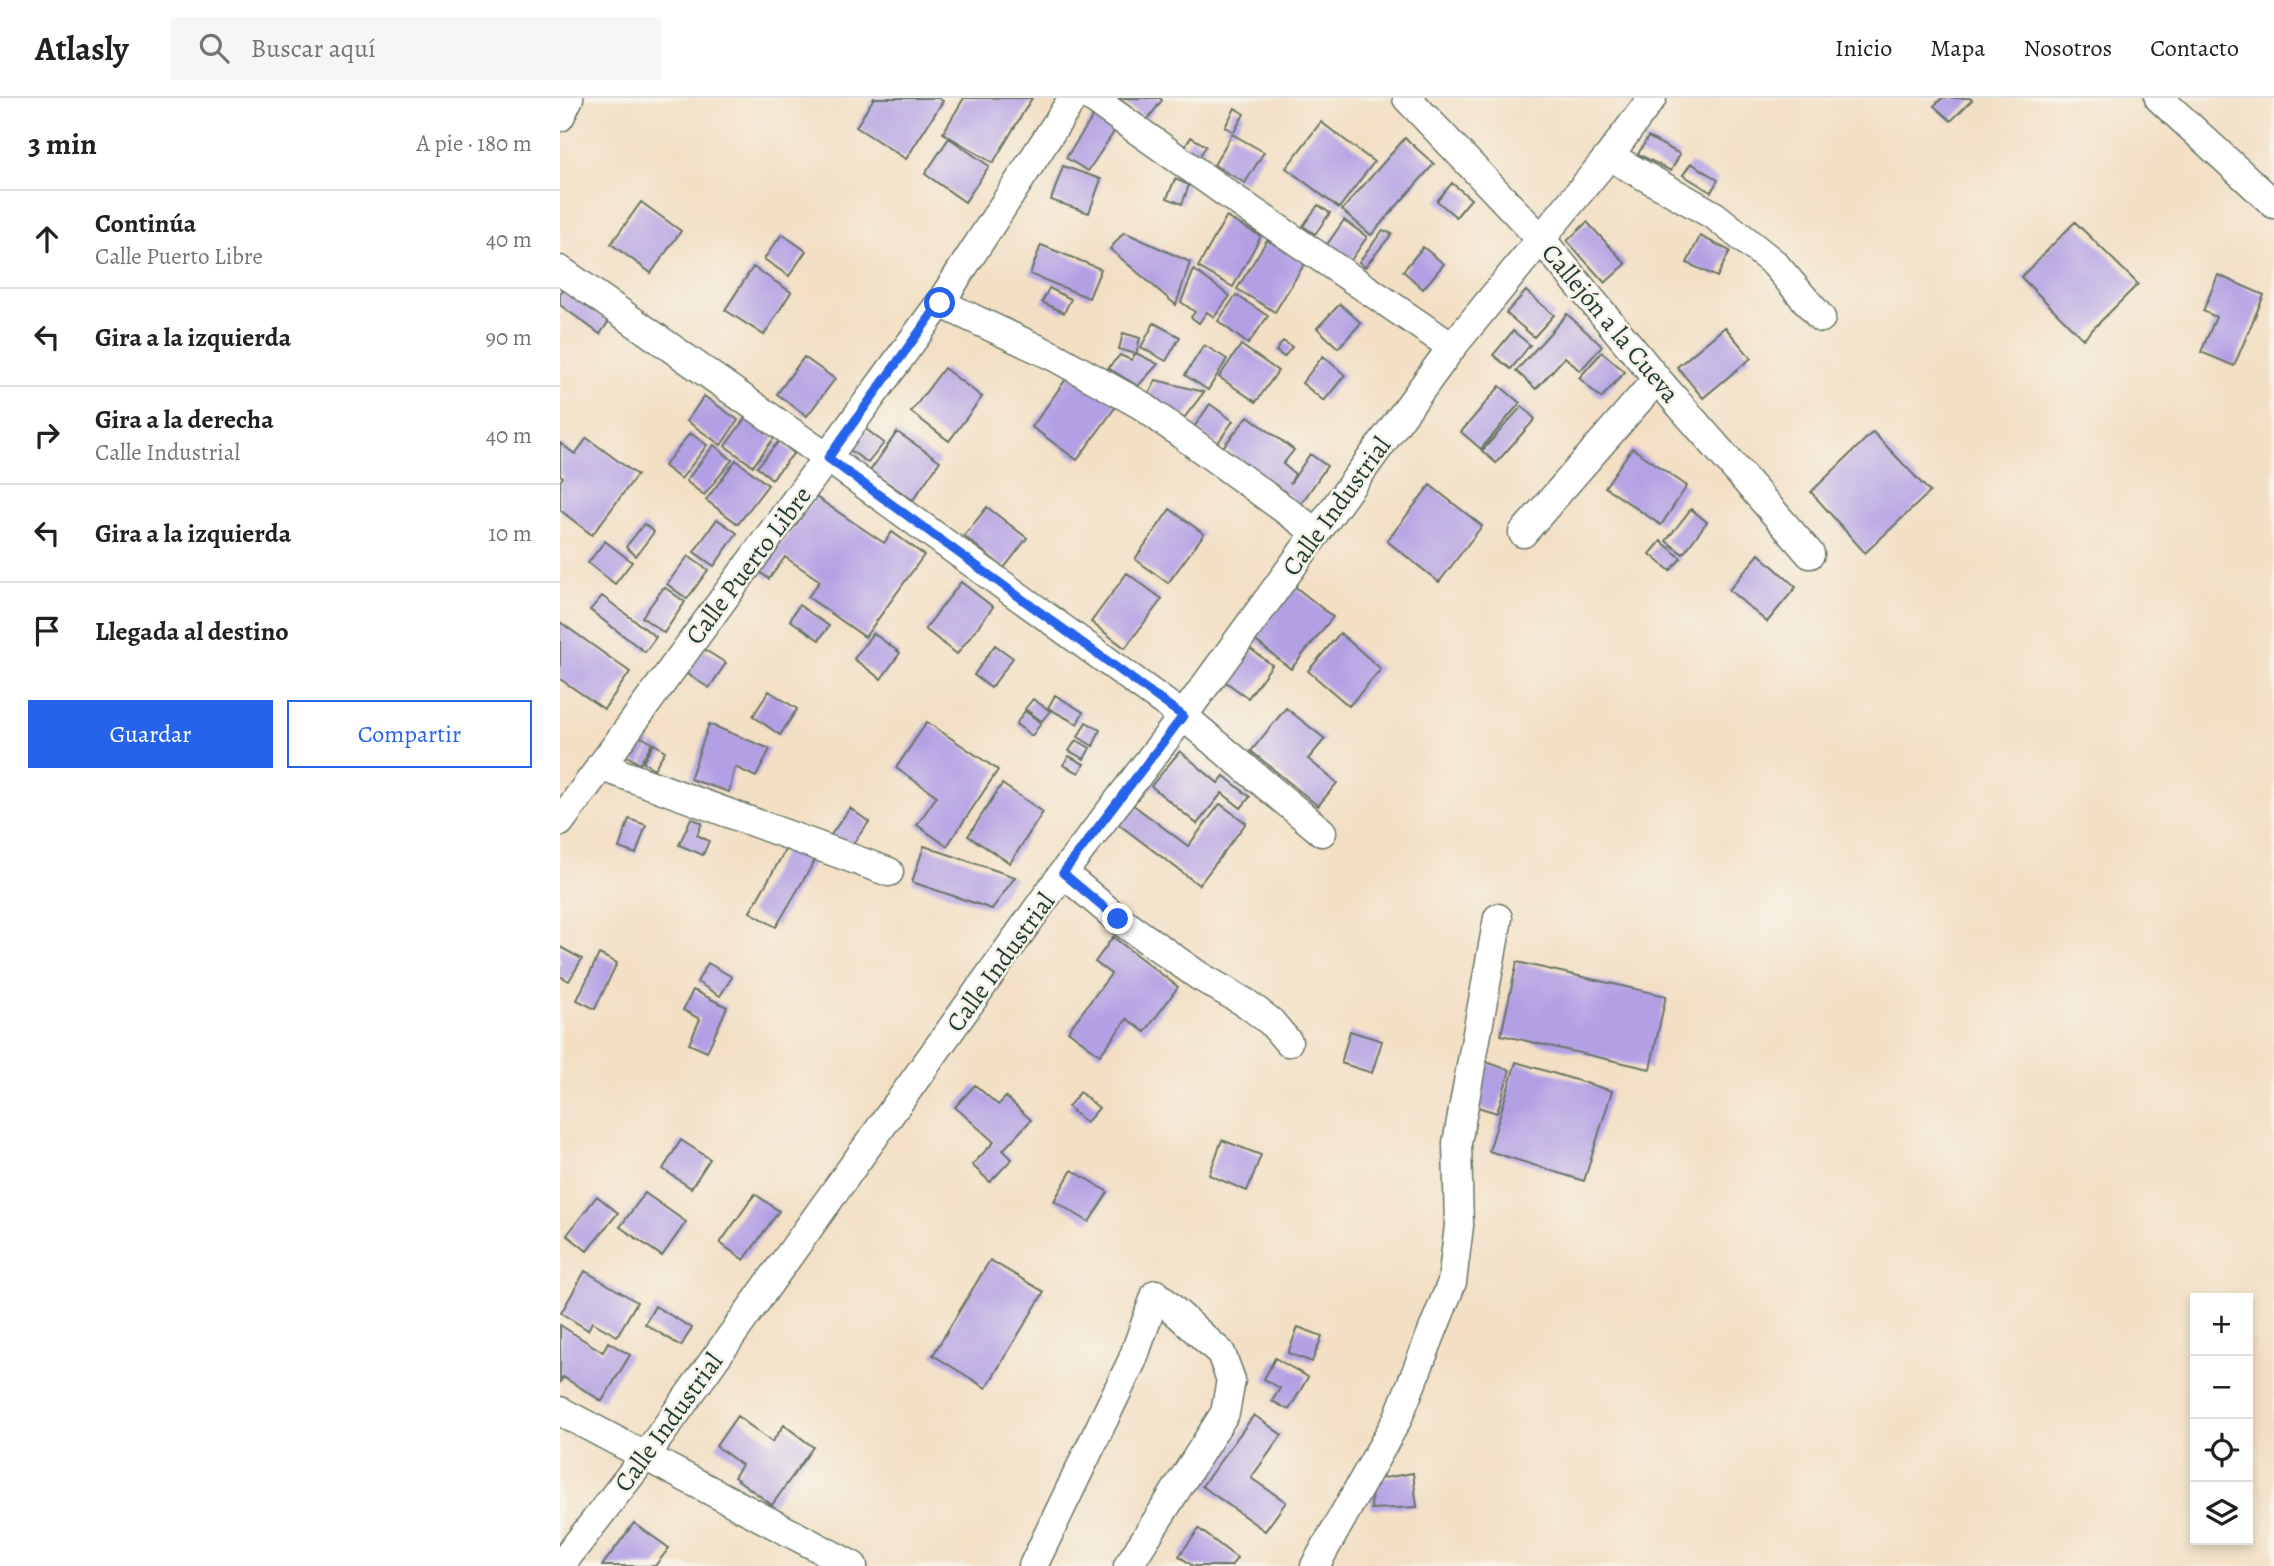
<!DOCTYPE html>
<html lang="es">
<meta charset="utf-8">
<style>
body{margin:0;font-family:Alegreya,serif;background:#f6f6f6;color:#202124}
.controls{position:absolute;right:21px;bottom:21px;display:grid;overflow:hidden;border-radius:0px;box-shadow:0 4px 10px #0003}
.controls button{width:63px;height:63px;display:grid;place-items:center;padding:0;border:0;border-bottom:2px solid #e0e0e0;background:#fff;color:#202124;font:35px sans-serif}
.stop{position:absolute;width:21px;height:21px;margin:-16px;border:5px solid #2563eb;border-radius:50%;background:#fff}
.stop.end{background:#2563eb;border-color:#fff;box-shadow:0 2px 7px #0008}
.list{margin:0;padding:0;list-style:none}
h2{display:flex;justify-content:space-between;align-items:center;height:91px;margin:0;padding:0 28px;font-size:30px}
h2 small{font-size:23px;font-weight:400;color:#757577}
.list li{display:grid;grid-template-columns:46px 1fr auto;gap:21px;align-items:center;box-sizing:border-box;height:98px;padding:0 28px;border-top:2px solid #e0e0e0}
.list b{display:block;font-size:26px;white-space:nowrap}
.list p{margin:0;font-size:23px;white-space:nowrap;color:#757577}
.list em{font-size:23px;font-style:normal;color:#757577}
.actions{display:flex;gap:14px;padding:21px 28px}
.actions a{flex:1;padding:16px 0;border:2px solid #2563eb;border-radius:0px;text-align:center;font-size:24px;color:#2563eb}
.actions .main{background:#2563eb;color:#fff}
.icon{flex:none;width:38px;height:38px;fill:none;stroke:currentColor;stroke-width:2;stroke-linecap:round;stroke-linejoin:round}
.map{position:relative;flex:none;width:1714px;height:1468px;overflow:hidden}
header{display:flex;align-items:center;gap:42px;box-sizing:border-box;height:98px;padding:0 35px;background:#fff;border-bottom:2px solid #e0e0e0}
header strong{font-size:33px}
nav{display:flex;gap:38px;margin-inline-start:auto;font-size:24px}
.search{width:490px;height:63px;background:#f6f6f6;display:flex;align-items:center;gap:18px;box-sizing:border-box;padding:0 24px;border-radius:0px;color:#757577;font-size:26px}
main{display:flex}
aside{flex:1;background:#fff}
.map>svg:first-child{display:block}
</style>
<header>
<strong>Atlasly</strong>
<div class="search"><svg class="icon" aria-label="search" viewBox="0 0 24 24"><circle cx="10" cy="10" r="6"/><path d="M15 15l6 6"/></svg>Buscar aquí</div>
<nav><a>Inicio</a><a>Mapa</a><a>Nosotros</a><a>Contacto</a></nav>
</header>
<main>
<aside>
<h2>3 min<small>A pie · 180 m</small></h2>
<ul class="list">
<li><svg class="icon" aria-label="ahead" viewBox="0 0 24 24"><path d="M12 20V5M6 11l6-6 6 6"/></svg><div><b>Continúa</b><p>Calle Puerto Libre</p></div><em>40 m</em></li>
<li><svg class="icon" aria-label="left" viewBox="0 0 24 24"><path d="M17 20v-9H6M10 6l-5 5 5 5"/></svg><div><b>Gira a la izquierda</b></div><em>90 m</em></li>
<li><svg class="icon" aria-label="right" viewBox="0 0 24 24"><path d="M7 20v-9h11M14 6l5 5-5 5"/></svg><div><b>Gira a la derecha</b><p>Calle Industrial</p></div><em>40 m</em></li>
<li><svg class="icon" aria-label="left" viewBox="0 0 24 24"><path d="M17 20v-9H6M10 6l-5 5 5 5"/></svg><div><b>Gira a la izquierda</b></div><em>10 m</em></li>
<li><svg class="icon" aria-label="arrive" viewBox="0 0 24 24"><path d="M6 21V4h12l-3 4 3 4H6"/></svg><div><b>Llegada al destino</b></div></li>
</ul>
<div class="actions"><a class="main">Guardar</a><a>Compartir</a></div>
</aside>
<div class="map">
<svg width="1714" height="1468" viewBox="0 0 1714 1468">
<rect width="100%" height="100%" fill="#f7f3e8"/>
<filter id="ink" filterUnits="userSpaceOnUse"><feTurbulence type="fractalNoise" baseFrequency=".0143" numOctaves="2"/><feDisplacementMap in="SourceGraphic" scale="14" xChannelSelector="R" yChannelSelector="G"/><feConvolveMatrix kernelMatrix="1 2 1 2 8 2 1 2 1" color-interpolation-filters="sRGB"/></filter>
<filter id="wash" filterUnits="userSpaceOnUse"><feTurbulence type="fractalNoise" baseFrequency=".00686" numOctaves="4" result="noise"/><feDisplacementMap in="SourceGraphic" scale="28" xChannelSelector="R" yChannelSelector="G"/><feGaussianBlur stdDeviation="1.57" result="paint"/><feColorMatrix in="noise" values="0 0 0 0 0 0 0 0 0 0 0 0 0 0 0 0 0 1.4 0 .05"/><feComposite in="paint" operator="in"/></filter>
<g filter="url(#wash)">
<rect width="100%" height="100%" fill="#f3dfc4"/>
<g id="blocks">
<path fill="#b3a0e4" d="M314,0H378L383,3L346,61L296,29Z
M404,0H472L433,65L383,35Z
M558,0H600L602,2L587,22Z
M1382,0H1410L1412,2L1391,23L1374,8Z
M675,10L684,16L674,34L665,29Z
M534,17L556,31L528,73L506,60Z
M761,24L814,64L779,110L726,70Z
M672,36L704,54L685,85L654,67Z
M631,39L646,48L638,61L623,52Z
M1088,39L1120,56L1111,73L1078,56Z
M389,40L429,68L405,104L365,76Z
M845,40L874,66L811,137L782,112Z
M1131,65L1158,82L1151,94L1123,77Z
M503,68L541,81L529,115L491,102Z
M615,81L629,87L622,106L607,100Z
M892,85L911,101L896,119L877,103Z
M81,104L121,133L91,175L51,146Z
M758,107L770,115L755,136L743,128Z
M666,119L701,138L673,189L638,169Z
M784,122L807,139L789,165L766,148Z
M1027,124L1066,166L1045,185L1007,143Z
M1515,124L1578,186L1523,241L1461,179Z
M823,132L832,136L805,169L799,164Z
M564,134L630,164L616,207L550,151Z
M222,136L246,153L229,178L204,161Z
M1140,138L1170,153L1157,179L1127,165Z
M707,142L745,165L715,214L677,191Z
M481,147L541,171L529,200L470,176Z
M863,149L884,166L863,191L843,173Z
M193,169L231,194L204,237L165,212Z
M634,172L670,198L654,219L647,214L639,225L631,219L635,214L621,204Z
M1658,177L1704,197L1674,268L1641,254L1656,219L1643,213Z
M4,190L49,223L40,236L0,207V196Z
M489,190L511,201L504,215L482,204Z
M966,193L994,217L974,239L946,215Z
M676,197L708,218L688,246L658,223Z
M780,206L801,225L778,250L757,230Z
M1007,216L1042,248L1020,273L1005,259L976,291L956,273Z
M594,225L620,239L606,263L581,249Z
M1165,229L1191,260L1143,300L1117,269Z
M953,233L970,247L951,271L933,257Z
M563,235L580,240L576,256L559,251Z
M723,243L732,249L724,259L716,253Z
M644,247L667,261L648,292L625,277Z
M681,247L718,273L696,304L659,279Z
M1042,254L1065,274L1041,300L1019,280Z
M576,255L598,266L578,288L548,270L560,257L571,262Z
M763,258L785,277L764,303L742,285Z
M244,259L275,281L247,318L217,296Z
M384,270L422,299L389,343L351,314Z
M511,274L557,307L517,362L472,329Z
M596,282L644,294L624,320L588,298Z
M940,288L960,305L921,351L901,334Z
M144,298L178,322L161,347L127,323Z
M650,306L673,323L657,346L634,329Z
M962,308L975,321L936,365L922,353Z
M688,318L734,352L723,366L735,376L730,386L750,356L767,368L741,406L663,349Z
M186,319L214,340L193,368L165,348Z
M302,328L324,345L308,365L286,349Z
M337,334L380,363L353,402L310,373Z
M1313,334L1370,394L1305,455L1251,394Z
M130,335L147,347L121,381L104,368Z
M27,340L77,377L32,437L0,412V383L3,379L0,377V345L15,356Z
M219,343L234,355L212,381L197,369Z
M154,347L172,362L144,397L126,383Z
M1072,350L1127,388L1101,427L1045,389Z
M176,362L208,387L178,426L146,402Z
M870,387L922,428L879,484L827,443Z
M256,399L324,445L332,434L364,457L305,539L248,499L260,483L225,459L209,481L200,474Z
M427,409L467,440L444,470L404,438Z
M610,411L644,436L608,485L575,461Z
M1131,411L1147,424L1123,456L1106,443Z
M157,421L177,435L154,468L134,454Z
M84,426L94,434L76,458L66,449Z
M45,443L72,464L55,486L28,465Z
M1101,443L1121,460L1110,473L1090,456Z
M1199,456L1236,489L1207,524L1169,492Z
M128,458L148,472L127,501L107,486Z
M567,475L602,501L565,550L531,524Z
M401,484L433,509L397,556L365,531Z
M733,487L773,519L731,571L692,540Z
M104,489L125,504L104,535L82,519Z
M42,498L96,539L85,554L30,512Z
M239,507L269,528L259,542L230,522Z
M0,524L70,574L44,611L0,581Z
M313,535L340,555L321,581L294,561Z
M780,535L821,571L789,608L748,573Z
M684,546L712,567L688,600L659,579Z
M137,547L166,565L149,590L121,572Z
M435,547L453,560L431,590L414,577Z
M209,593L237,611L220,637L193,618Z
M495,597L523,614L517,626L488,610Z
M473,601L490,613L482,623L465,611Z
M726,610L765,641L748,661L777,685L758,708L691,653Z
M465,613L481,625L472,638L456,626Z
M367,624L438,672L387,748L357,727L377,698L336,670Z
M526,624L540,632L533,648L518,639Z
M149,626L210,651L196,679L175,669L169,694L130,681Z
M73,634L92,645L80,666L62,655Z
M516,642L530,650L524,661L509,653Z
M94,646L105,653L94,671L83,664Z
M620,653L658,685L664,678L690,699L681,710L662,695L637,726L591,688Z
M509,658L524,666L519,675L503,667Z
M442,686L483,714L450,765L408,738Z
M568,703L628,748L660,706L686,725L639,787L553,722Z
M290,710L309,724L288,752L270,738Z
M131,720L142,725L137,737L149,743L143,757L119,747Z
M69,721L86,727L76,756L59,750Z
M364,748L455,779L432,811L352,784Z
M227,749L258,757L216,829L190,814Z
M553,839L618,889L585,934L567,921L540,957L508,933L551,876L535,864Z
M0,849L22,861L9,883L0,878Z
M39,856L57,865L35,911L17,902Z
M957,864L1106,898L1090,971L941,937Z
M148,865L172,879L160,898L137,884Z
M133,892L167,909L147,954L129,946L140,921L123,912Z
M790,933L822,943L812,975L781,965Z
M923,963L950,972L937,1015L911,1007Z
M956,964L1052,993L1024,1083L929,1053Z
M415,987L438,1007L446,999L471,1022L443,1052L452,1061L430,1084L412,1067L434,1044L395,1009Z
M520,994L539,1010L526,1025L508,1009Z
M121,1042L150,1061L131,1090L103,1071Z
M662,1042L701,1057L687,1093L649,1077Z
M512,1072L548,1094L529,1124L494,1103Z
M85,1095L126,1124L102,1158L60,1129Z
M195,1096L219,1113L184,1162L160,1145Z
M37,1098L58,1115L27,1153L7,1137Z
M430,1162L484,1194L426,1290L373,1257Z
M25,1173L77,1204L57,1238L32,1224L28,1232L1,1215Z
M95,1208L132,1230L121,1248L85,1226Z
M0,1227L43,1254L48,1244L70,1257L42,1303L3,1279L0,1284Z
M738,1229L762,1238L752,1264L728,1255Z
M715,1260L748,1279L729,1312L712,1303L720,1290L704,1281Z
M694,1317L722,1337L691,1380L726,1404L705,1433L642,1388Z
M177,1318L212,1344L224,1327L253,1349L212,1407L174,1379L182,1367L156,1348Z
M853,1375L857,1409L811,1411L812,1382Z
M74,1425L109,1450L95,1468H42Z
M639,1431L677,1460L671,1468H633L619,1458Z"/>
</g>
</g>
<g filter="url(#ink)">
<use href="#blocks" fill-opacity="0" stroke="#697666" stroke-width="2"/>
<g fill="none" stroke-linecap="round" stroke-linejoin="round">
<defs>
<path id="minor" d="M532,0L676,102L892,249
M847,0L981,141L1097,281L1250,456
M1599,0L1714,106
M0,19L9,0
M1049,58L1155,118L1214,165L1261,220
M0,172L268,360L623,618L762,734
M380,205L495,259L581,307L757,435
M963,435L1097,281
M40,668L329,774
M0,724L380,205L513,0
M503,775L558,821L639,878L686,905L711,924L728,944
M0,1313L293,1468
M0,1468L86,1357L503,775L623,618L892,249L1049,58L1092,0
M473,1468L572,1263L596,1196L661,1255L671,1282L665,1315L568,1468
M755,1468L837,1322L892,1184L899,1128L897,1045L938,820"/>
</defs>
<use href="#minor" stroke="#697666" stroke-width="31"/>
<use href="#minor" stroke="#fff" stroke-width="28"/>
</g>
</g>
<g fill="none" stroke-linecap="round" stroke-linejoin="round" filter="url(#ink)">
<path stroke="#2563eb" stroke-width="9" d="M380,205L268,360L623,618L503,775L558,821"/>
</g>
<g text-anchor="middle" stroke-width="5" stroke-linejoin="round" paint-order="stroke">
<g font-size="26" fill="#1f3d34" stroke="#f7f3e8">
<text transform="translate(1051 225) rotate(50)" y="9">Callejón a la Cueva</text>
<text transform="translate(776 408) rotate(-54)" y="9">Calle Industrial</text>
<text transform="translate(188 467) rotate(-53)" y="9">Calle Puerto Libre</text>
<text transform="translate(440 864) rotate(-54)" y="9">Calle Industrial</text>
<text transform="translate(108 1324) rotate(-54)" y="9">Calle Industrial</text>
</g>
</g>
</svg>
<div class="controls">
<button>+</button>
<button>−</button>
<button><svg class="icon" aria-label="locate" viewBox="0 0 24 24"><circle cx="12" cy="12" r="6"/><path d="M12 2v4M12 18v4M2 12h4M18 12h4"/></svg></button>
<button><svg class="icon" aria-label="layers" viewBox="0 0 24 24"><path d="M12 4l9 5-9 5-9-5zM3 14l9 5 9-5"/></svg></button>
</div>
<div class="stop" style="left:380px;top:205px"></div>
<div class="stop end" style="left:558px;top:821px"></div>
</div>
</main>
